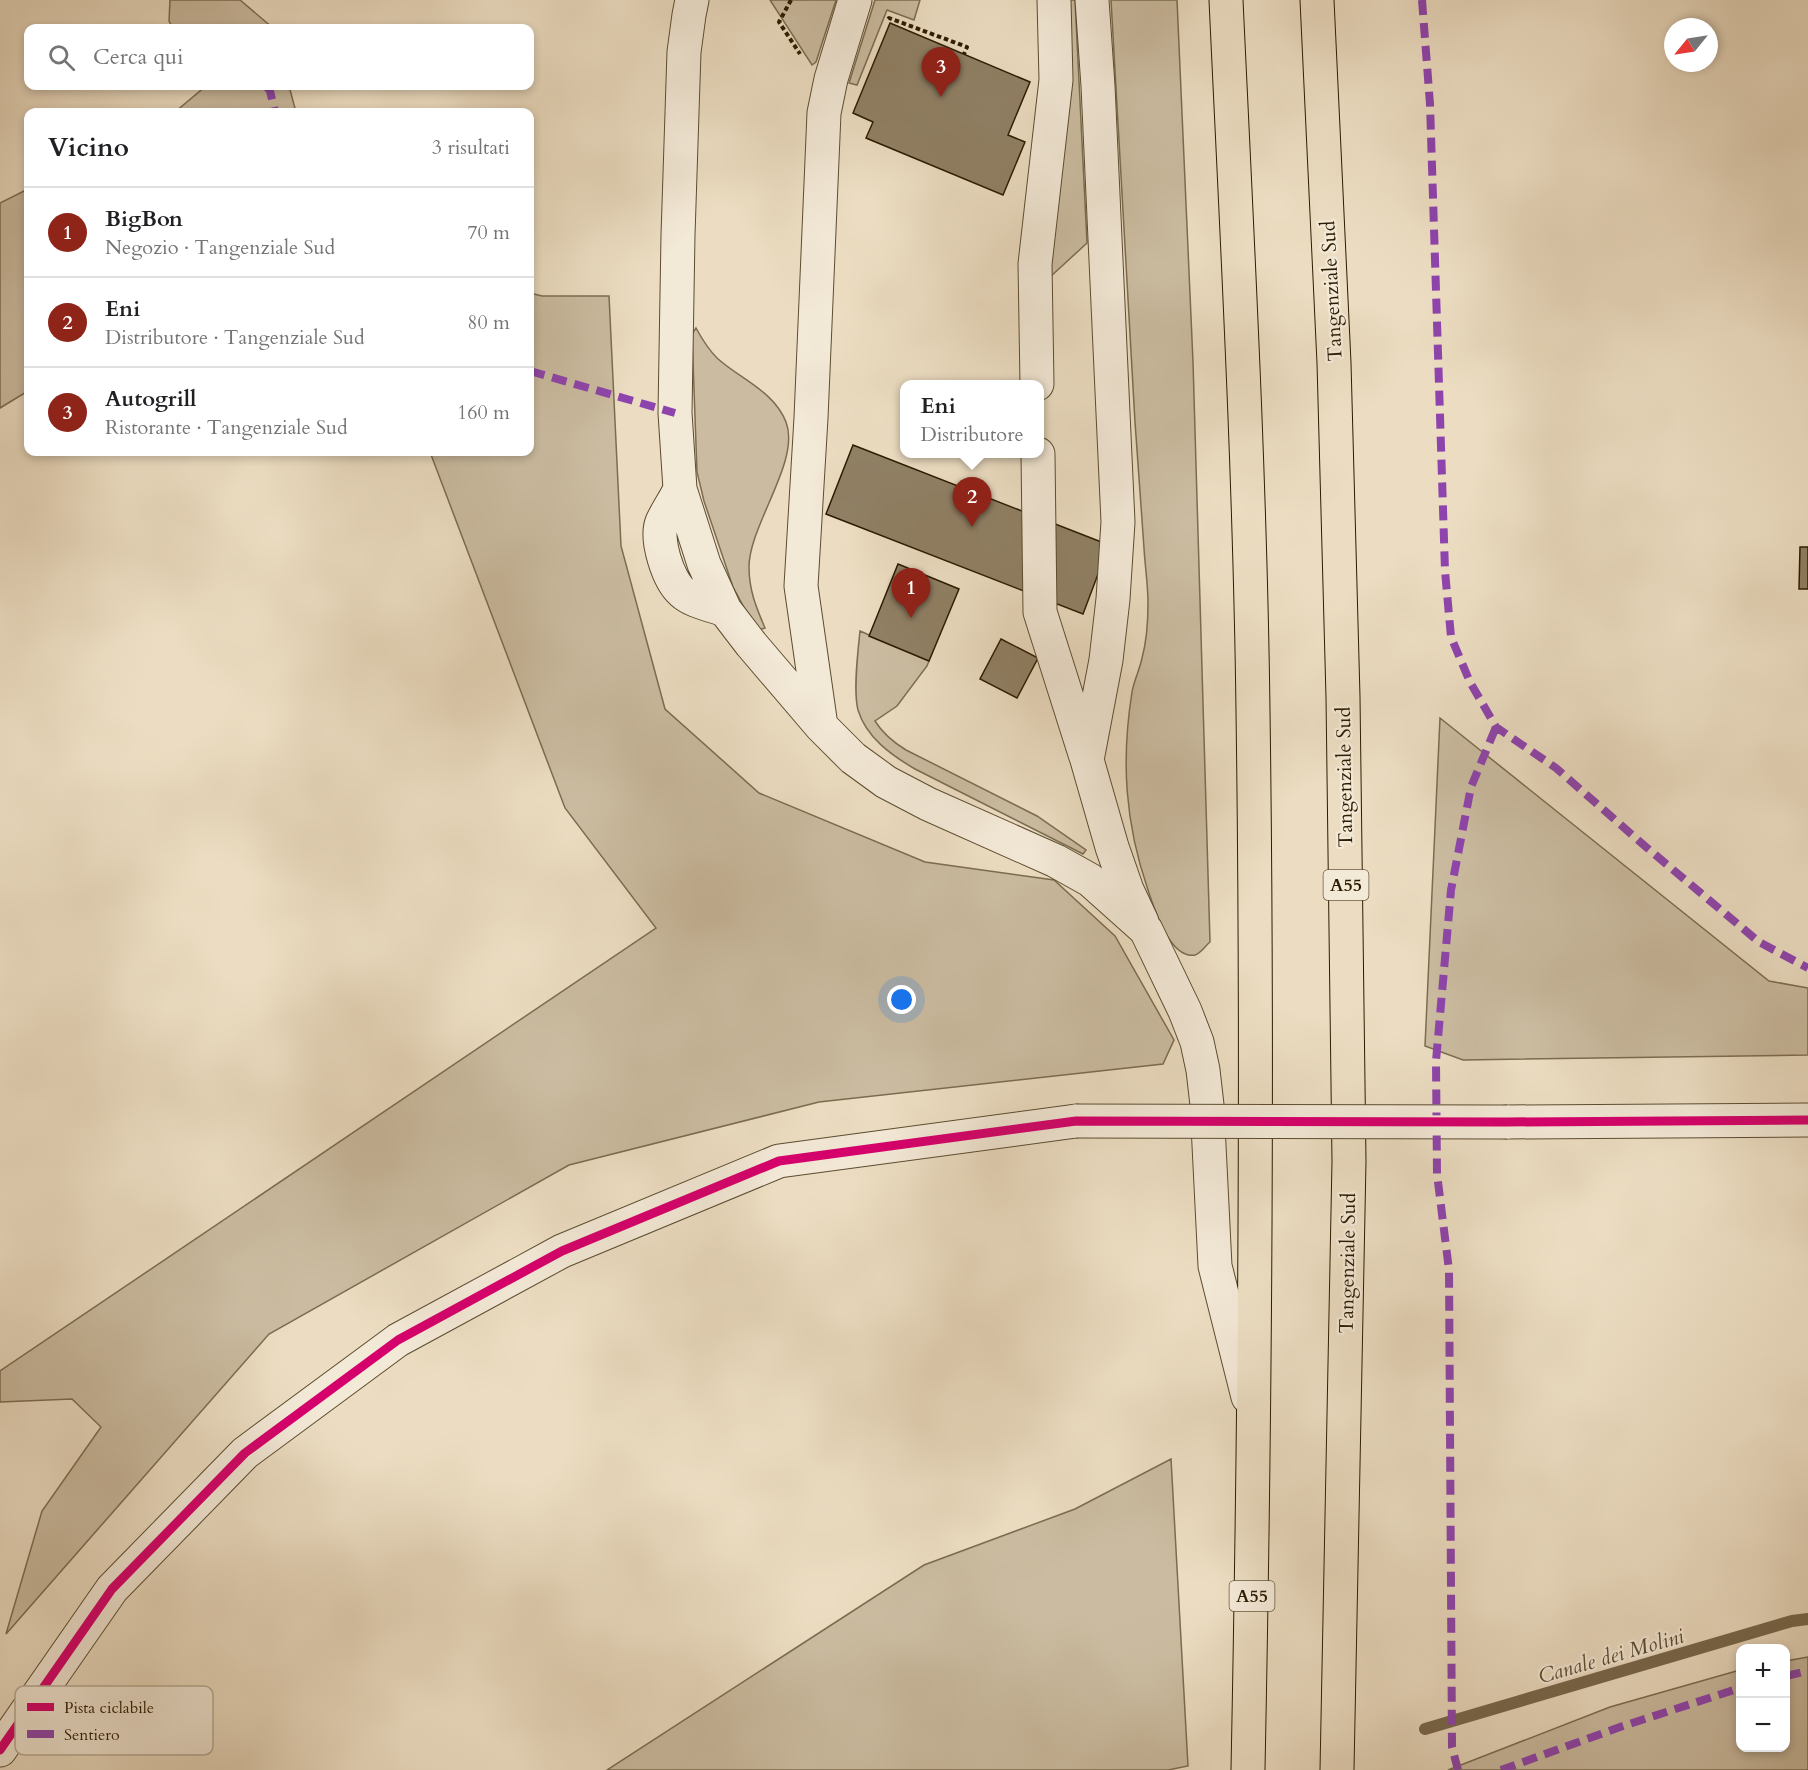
<!DOCTYPE html>
<html lang="it">
<meta charset="utf-8">
<style>
body{margin:0;font-family:Cardo,serif;background:#f6f6f6;color:#202124}
.controls{position:absolute;right:18px;bottom:18px;display:grid;overflow:hidden;border-radius:12px;box-shadow:0 3px 9px #0003}
.controls button{width:54px;height:54px;display:grid;place-items:center;padding:0;border:0;border-bottom:2px solid #e0e0e0;background:#fff;color:#202124;font:30px sans-serif}
.compass{position:absolute;left:1664px;top:18px;width:54px;height:54px;border-radius:50%;background:#fff;box-shadow:0 3px 9px #0003;rotate:240deg}
.you{position:absolute;left:902px;top:1000px;width:21px;height:21px;margin:-15px;border:4px solid #fff;border-radius:50%;background:#1a73e8;box-shadow:0 0 0 9px #1a73e833}
.badge{display:grid;place-items:center;width:39px;height:39px;border-radius:50%;background:#8f2418;color:#fff;font-size:20px;font-weight:700}
.pin{position:absolute;translate:-50% -50px;filter:drop-shadow(0 2px 3px #0008)}
.pin::after{content:'';position:absolute;top:32px;width:21px;height:18px;background:inherit;clip-path:polygon(0 0,100% 0,50% 100%)}
.popup{position:absolute;left:900px;top:380px;width:144px;height:78px;box-sizing:border-box;display:grid;place-content:center;border-radius:12px;background:#fff;filter:drop-shadow(0 2px 4px #0005);font-size:20px;white-space:nowrap;color:#757577}
.popup b{font-size:22px;color:#202124}
.popup::after{content:'';position:absolute;left:50%;top:100%;margin-left:-12px;border:12px solid transparent;border-top-color:#fff}
.list{margin:0;padding:0;list-style:none}
h2{display:flex;justify-content:space-between;align-items:center;height:78px;margin:0;padding:0 24px;font-size:26px}
h2 small{font-size:20px;font-weight:400;color:#757577}
.list li{display:grid;grid-template-columns:39px 1fr auto;gap:18px;align-items:center;box-sizing:border-box;height:90px;padding:0 24px;border-top:2px solid #e0e0e0}
.list b{display:block;font-size:22px;white-space:nowrap}
.list p{margin:0;font-size:20px;white-space:nowrap;color:#757577}
.list em{font-size:20px;font-style:normal;color:#757577}
.icon{flex:none;width:33px;height:33px;fill:none;stroke:currentColor;stroke-width:2;stroke-linecap:round;stroke-linejoin:round}
.map{position:relative;flex:none;width:1808px;height:1770px;overflow:hidden}
.search{position:absolute;background:#fff;box-shadow:0 3px 9px #0003;left:24px;top:24px;width:510px;height:66px;display:flex;align-items:center;gap:15px;box-sizing:border-box;padding:0 21px;border-radius:12px;color:#757577;font-size:22px}
.panel{position:absolute;background:#fff;box-shadow:0 3px 9px #0003;left:24px;top:108px;width:510px;height:348px;border-radius:12px}
.map>svg:first-child{display:block}
</style>
<div class="map">
<svg width="1808" height="1770" viewBox="0 0 1808 1770">
<rect width="100%" height="100%" fill="#ecddc2"/>
<filter id="stains"><feTurbulence type="fractalNoise" baseFrequency=".00333" numOctaves="4"/><feColorMatrix values="0 0 0 0 .2 0 0 0 0 .09 0 0 0 0 .02 0 0 0 .5 -.17"/></filter>
<radialGradient id="worn" r=".72"><stop offset=".6" stop-color="#630" stop-opacity="0"/><stop offset="1" stop-color="#630" stop-opacity=".3"/></radialGradient>
<path fill="#cbbca1" stroke="#7c6c50" stroke-width="1.5" d="M170,0H240L273,28H173L169,21Z
M770,0H836L816,62L812,65Z
M875,0H920L914,20L887,10L857,85L849,83Z
M1067,0H1075L1087,243L1049,278Z
M1111,0H1177L1193,362L1210,942C1205,946 1201,953 1195,955C1170,960 1154,908 1148,890C1125,823 1121,761 1132,692C1134,680 1140,669 1142,658C1147,640 1148,621 1148,603C1148,585 1145,566 1144,548C1141,506 1138,464 1135,422C1127,281 1119,141 1111,0Z
M206,86H289L296,112H175Z
M28,189V391L0,408V203Z
M530,293L542,296H609L621,546L665,709L759,793L925,862L1054,880L1115,936L1174,1040L1163,1064L819,1102L569,1165L269,1334L6,1634L42,1511L101,1427L72,1399L0,1402V1371L656,928L565,808L430,452H530Z
M696,328C702,339 708,349 717,358C740,379 774,391 786,422C801,461 749,525 749,567C749,590 756,607 765,628L759,630L754,626L733,587L704,501L697,472L692,334Z
M860,631L929,661L927,666L897,706L875,721C883,734 893,742 906,750L1037,816L1086,850L1083,854L915,769C891,755 866,737 858,710C853,691 858,651 860,631Z
M1440,718L1769,981L1808,988V1055L1463,1060L1425,1046Z
M1171,1459L1188,1766L1168,1770H607L924,1565L1075,1509Z
M1808,1657V1770H1448L1610,1707L1740,1670V1748H1786V1661Z"/>
<g fill="none" stroke-linecap="round" stroke-linejoin="round">
<path stroke="#78684d" stroke-width="12" d="M1425,1729L1792,1621L1808,1619"/>
</g>
<path fill="#908065" stroke="#2c1b00" stroke-width="1.5" d="M890,23L1030,82L1008,135L1025,142L1003,195L866,138L873,122L853,113Z
M853,445L1109,545L1083,614L826,514Z
M1800,547H1808V589H1799Z
M898,564L959,589L929,661L869,636Z
M1001,639L1038,658L1017,698L980,679Z"/>
<g fill="none" stroke-linecap="round" stroke-linejoin="round">
<defs>
<path id="minor" d="M692,0L689,15L684,52L678,235L675,413L680,489L704,564L725,610L751,644L821,726
M855,0L831,79L824,113L811,418L801,586L821,726L853,758L886,782L928,804L1056,861L1090,880L1146,930L1185,1011L1197,1042L1203,1070L1207,1105L1215,1266L1248,1397
M1092,0L1098,86L1118,522L1113,599L1106,660L1087,760L1112,847L1127,890L1142,922
M1037,384L1035,264L1056,80L1054,0
M1038,454L1040,612L1086,757
M680,489C675,500 667,511 662,522C655,539 668,580 682,592C693,602 711,605 725,610
M1507,1122L1808,1120
M0,1750L112,1589L245,1453L398,1340L562,1251L779,1161L1076,1121"/>
<path id="highway" d="M1226,0C1237,237 1250,474 1253,711C1258,1064 1255,1417 1248,1770
M1317,0L1334,363L1343,697L1349,1161L1337,1770"/>
</defs>
<use href="#minor" stroke="#5c4c30" stroke-width="35"/>
<use href="#highway" stroke="#2c1b00" stroke-width="35"/>
<path stroke="#2c1b00" stroke-width="4" stroke-dasharray="4.5 3" stroke-linecap="butt" d="M791,0L779,22L800,54
M888,19L889,18L967,47L964,54"/>
<use href="#minor" stroke="#f3e9d7" stroke-width="33"/>
<use href="#highway" stroke="#ecddc2" stroke-width="33"/>
<defs>
<path id="minor-bridge" d="M1076,1121L1507,1122"/>
</defs>
<use href="#minor-bridge" stroke="#5c4c30" stroke-width="35" stroke-linecap="butt"/>
<use href="#minor-bridge" stroke="#f3e9d7" stroke-width="33"/>
<path stroke="#8e44ad" stroke-width="8" stroke-dasharray="15 8" stroke-linecap="butt" d="M1422,0L1430,104L1445,571L1451,637L1470,682L1496,727L1556,768L1646,847L1759,942L1808,968
M266,86L270,91L275,112
M530,371L675,413
M1786,1676L1808,1671
M1458,1770L1452,1747L1449,1270L1437,1174L1436,1061L1451,890L1471,787L1496,727
M1501,1770L1620,1727L1740,1688"/>
<defs>
<path id="cycleway" d="M0,1750L112,1589L245,1453L398,1340L562,1251L779,1161L1076,1121L1507,1122L1808,1120"/>
</defs>
<use href="#cycleway" stroke="#f3e9d7" stroke-width="13"/>
<use href="#cycleway" stroke="#d6006c" stroke-width="9"/>
</g>
<g text-anchor="middle" stroke-width="4.5" stroke-linejoin="round" paint-order="stroke">
<g fill="#f3e9d7" stroke="#685940" stroke-width="1.5">
<rect x="1323.5" y="870" width="45" height="30" rx="4.5"/>
<rect x="1229.5" y="1581" width="45" height="30" rx="4.5"/>
</g>
<g font-size="18" font-weight="bold" fill="#2c1b00">
<text x="1346" y="891">A55</text>
<text x="1252" y="1602">A55</text>
</g>
<g font-size="20" fill="#2c1b00" stroke="#f3e9d7">
<text transform="translate(1331 291) rotate(-93)" y="7">Tangenziale Sud</text>
<text transform="translate(1344 777) rotate(-91)" y="7">Tangenziale Sud</text>
<text transform="translate(1347 1263) rotate(-89)" y="7">Tangenziale Sud</text>
</g>
<g font-size="21" font-style="italic" fill="#5f4e33" stroke="#f3e9d7">
<text transform="translate(1611 1656) rotate(-16)" y="7">Canale dei Molini</text>
</g>
</g>
<rect x="15" y="1686" width="198" height="69" rx="9" fill="#f3e9d7" stroke="#b7ab96" stroke-width="1.5"/>
<rect x="27" y="1703" width="27" height="8" fill="#d6006c"/>
<rect x="27" y="1730" width="27" height="8" fill="#8e44ad"/>
<g font-size="16" fill="#2c1b00">
<text x="64" y="1713">Pista ciclabile</text>
<text x="64" y="1740">Sentiero</text>
</g>
<rect width="100%" height="100%" filter="url(#stains)"/>
<rect width="100%" height="100%" fill="url(#worn)"/>
</svg>
<div class="controls">
<button>+</button>
<button>−</button>
</div>
<svg class="compass" viewBox="-18 -18 36 36"><path d="M0-13l5 13h-10z" fill="#e53935"/><path d="M0 13l5-13h-10z" fill="#757577"/></svg>
<div class="you"></div>
<div class="pin badge" style="left:911px;top:618px">1</div>
<div class="pin badge" style="left:972px;top:527px">2</div>
<div class="popup"><b>Eni</b>Distributore</div>
<div class="pin badge" style="left:941px;top:97px">3</div>
<div class="search"><svg class="icon" aria-label="search" viewBox="0 0 24 24"><circle cx="10" cy="10" r="6"/><path d="M15 15l6 6"/></svg>Cerca qui</div>
<section class="panel">
<h2>Vicino<small>3 risultati</small></h2>
<ul class="list">
<li><span class="badge">1</span><div><b>BigBon</b><p>Negozio · Tangenziale Sud</p></div><em>70 m</em></li>
<li><span class="badge">2</span><div><b>Eni</b><p>Distributore · Tangenziale Sud</p></div><em>80 m</em></li>
<li><span class="badge">3</span><div><b>Autogrill</b><p>Ristorante · Tangenziale Sud</p></div><em>160 m</em></li>
</ul>
</section>
</div>
